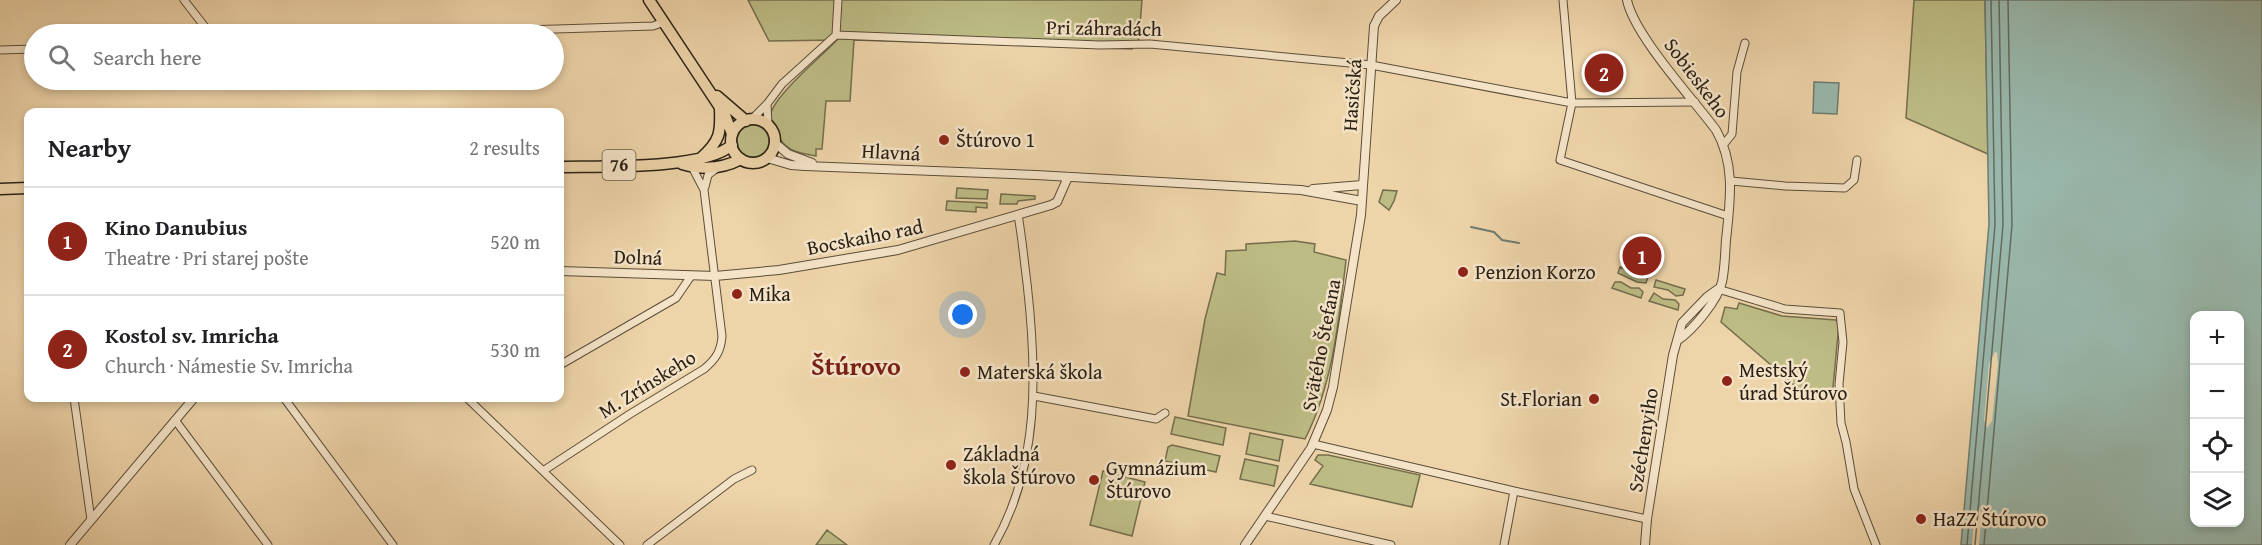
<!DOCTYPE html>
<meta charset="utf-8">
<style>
body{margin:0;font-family:"Gentium Book Plus",serif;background:#f2f2f2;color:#202124}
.controls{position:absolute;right:18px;bottom:18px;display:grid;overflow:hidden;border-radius:12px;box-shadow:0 3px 9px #0003}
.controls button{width:54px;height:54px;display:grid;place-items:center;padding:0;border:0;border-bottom:2px solid #e0e0e0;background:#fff;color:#202124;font:30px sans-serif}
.you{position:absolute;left:963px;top:315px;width:21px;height:21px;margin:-15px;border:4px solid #fff;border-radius:50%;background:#1a73e8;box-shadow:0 0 0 9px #1a73e833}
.badge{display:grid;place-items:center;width:39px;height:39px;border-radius:50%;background:#8f2418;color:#fff;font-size:20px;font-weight:700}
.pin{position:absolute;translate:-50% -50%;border:3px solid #fff;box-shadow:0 2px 6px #0006}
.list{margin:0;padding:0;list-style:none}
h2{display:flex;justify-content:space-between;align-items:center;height:78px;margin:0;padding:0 24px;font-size:26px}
h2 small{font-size:20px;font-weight:400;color:#757577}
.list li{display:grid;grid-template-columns:39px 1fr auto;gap:18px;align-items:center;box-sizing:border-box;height:108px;padding:0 24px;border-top:2px solid #e0e0e0}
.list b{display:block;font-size:22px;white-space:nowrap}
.list p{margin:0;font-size:20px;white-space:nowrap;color:#757577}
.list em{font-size:20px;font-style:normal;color:#757577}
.icon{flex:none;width:33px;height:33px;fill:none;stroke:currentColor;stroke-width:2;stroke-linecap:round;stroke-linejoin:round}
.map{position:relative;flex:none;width:2262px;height:545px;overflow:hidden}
.search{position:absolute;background:#fff;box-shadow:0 3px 9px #0003;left:24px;top:24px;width:540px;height:66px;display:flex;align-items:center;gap:15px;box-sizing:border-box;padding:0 21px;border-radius:33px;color:#757577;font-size:22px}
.panel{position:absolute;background:#fff;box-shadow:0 3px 9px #0003;left:24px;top:108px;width:540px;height:294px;border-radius:12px}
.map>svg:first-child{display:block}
</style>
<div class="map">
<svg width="2262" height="545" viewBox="0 0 2262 545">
<rect width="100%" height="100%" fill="#eed4a9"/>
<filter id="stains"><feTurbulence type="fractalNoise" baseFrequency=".00333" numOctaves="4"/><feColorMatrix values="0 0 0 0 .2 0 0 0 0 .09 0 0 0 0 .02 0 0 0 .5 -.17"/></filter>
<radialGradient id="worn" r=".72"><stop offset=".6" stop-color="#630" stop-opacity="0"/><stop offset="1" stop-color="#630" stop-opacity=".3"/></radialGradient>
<path fill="#bdbc85" stroke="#746e4d" stroke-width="1.5" d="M748,0H1142L1139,39L1132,49L854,40L850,101H826L822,149H816V156C797,153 782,150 776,130C775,125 769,120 771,113C776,94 822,56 837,40L769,41Z
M1914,0H1985L1988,154L1906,118Z
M737 141a16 16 0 1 1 32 0a16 16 0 1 1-32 0Z
M957,188L988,190L987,199L956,198Z
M1383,190L1397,191L1394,201L1389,210L1379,202Z
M1001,194L1035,196V199L1018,201L1017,204H1000Z
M947,201L987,203V208L976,207V212L946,210Z
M1295,241L1315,244L1314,252L1346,260C1339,320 1333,384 1305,439L1188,416L1205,319L1217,273L1225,275L1226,251L1246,250V244Z
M1620,267L1648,277L1646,283L1637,282L1618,273Z
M1656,280L1685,289L1683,295L1676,296L1668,290L1654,287Z
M1615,282H1621L1631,288H1639L1643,292L1641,298L1612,288Z
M1654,293L1663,299L1675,300L1679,304L1678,310L1649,301Z
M1739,303L1782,316L1836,320L1839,324L1833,387C1827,397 1819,399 1808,397L1721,322L1725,307L1737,309Z
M1175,417L1226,428L1223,445L1171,434Z
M1250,433L1283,440L1279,461L1246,454Z
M1172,445L1220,456L1216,472L1165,461L1168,447Z
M1318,455H1328L1420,475L1412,507L1310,484L1323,466L1315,460Z
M1245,459L1278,466L1274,486L1240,479Z
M1103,471L1145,482L1132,536L1090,525Z
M827,530L847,545H816Z"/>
<path fill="#99b8ac" stroke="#6d7b70" stroke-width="1.5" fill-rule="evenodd" d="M1985,0H2262V545H1961L1989,224ZM2194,316H2240V522H2194Z
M1814,82L1839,83L1837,114L1813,113Z"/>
<path fill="#eed4a9" d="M1995,352L1997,353L1998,364L1992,421L1987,428L1984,420L1989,364Z
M1979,507L1982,513L1979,545H1972L1974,517Z"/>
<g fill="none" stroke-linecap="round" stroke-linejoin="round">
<path stroke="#626c60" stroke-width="1.5" d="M1967,545L1995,225L1991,0
M1975,545L2003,225L1999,0
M1984,545L2012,225L2008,0"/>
<path stroke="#6d7b70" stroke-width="2" d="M1471,227L1494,232L1502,240L1519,243"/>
<defs>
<path id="minor" d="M184,0L205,27L215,34
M1563,0L1572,103L1560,160L1728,216
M402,34L653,26L664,22
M836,35L1100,45L1150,44L1371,65L1572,103L1695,102
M0,50L34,49
M767,104L768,125
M752,119L767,104L782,84L836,35L838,0
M1724,144L1732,134L1737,72L1745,43
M1731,181L1785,186L1845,188L1854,180L1857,160
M705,187L708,175L717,168
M1718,289L1785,309L1840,313L1843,342L1839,384L1841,423L1846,442L1854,489L1876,545
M560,365L676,298L691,276
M1034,396L1156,419L1165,413
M74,398L91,520
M284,398L393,545
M467,398L620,545
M175,420L268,545
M1313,444L1514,491L1647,519
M543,471L630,414L704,369C716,359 721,351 722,336L704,190L692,167
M1265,516L1391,545
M647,545L734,479L752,470
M994,545C1040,465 1037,371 1027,283C1024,260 1022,237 1018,215
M1504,545L1514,491"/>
<path id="tertiary" d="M1627,0C1634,35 1693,99 1716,130C1736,165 1730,202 1726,240C1725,253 1725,268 1722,282C1718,300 1693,330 1678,340
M775,143L788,154L812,163
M767,158L791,165L805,166L1036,175L1301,190L1362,201
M1313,189L1362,185
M560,271L715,276L779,270L898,250L1051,205L1057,202L1068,177
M70,545L194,398
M1245,545L1311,448L1327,410L1333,387L1361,215L1374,26L1379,16L1396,0
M1645,545L1647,519L1673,355L1682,323L1707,297L1718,289"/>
<path id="primary" d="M649,0L725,115L732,134
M717,96L746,121
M731 141a22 22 0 1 1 44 0a22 22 0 1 1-44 0Z
M701,158C720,141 721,133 720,109
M682,164C702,170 722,169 741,159
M560,167C599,166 704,170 732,145
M0,189L28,188"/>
</defs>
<use href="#minor" stroke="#5b4d3a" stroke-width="9"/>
<use href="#tertiary" stroke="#5b4d3a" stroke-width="10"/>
<use href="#primary" stroke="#2a2015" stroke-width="13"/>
<use href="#minor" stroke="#f4e3c7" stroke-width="7"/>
<use href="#tertiary" stroke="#f4e3c7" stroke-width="8"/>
<use href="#primary" stroke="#eed4a9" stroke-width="10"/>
</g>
<g fill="#8f2418" stroke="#f4e3c7" stroke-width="2">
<circle cx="944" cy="140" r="6"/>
<circle cx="1463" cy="272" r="6"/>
<circle cx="737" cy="294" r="6"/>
<circle cx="965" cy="372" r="6"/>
<circle cx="1727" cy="381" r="6"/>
<circle cx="1594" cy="399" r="6"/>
<circle cx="951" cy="465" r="6"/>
<circle cx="1094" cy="480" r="6"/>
<circle cx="1921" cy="519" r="6"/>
</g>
<g text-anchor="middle" stroke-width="5" stroke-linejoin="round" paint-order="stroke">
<rect fill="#f4e3c7" stroke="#675a4a" stroke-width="1.5" x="602.5" y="150" width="33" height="30" rx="4.5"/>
<g font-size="18" font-weight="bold" fill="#2a2015">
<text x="619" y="171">76</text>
</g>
<g font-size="20" fill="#2a2015" stroke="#f4e3c7">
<text transform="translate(1104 28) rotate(1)" y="7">Pri záhradách</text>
<text transform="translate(1697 78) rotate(53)" y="7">Sobieskeho</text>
<text transform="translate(1352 95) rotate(-86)" y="7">Hasičská</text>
<text transform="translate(891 152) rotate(3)" y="7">Hlavná</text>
<text transform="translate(865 237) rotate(-11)" y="7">Bocskaiho rad</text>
<text transform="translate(638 257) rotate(2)" y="7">Dolná</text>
<text transform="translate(1321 345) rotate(-79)" y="7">Svätého Štefana</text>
<text transform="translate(647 384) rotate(-32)" y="7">M. Zrínskeho</text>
<text transform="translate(1643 440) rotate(-81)" y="7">Széchenyiho</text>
</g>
<g font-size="20" fill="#2a2015" stroke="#f4e3c7" text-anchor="start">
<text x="956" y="147">Štúrovo 1</text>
<text x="1475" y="279">Penzion Korzo</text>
<text x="749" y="301">Mika</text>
<text x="1739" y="377">Mestský<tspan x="1739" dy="23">úrad Štúrovo</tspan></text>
<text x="977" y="379">Materská škola</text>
<text x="1582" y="406" text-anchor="end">St.Florian</text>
<text x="963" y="461">Základná<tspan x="963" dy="23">škola Štúrovo</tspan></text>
<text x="1106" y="475">Gymnázium<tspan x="1106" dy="23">Štúrovo</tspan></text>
<text x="1933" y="526">HaZZ Štúrovo</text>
</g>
<g font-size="26" font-weight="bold" fill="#7a1f14" stroke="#f4e3c7">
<text x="856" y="375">Štúrovo</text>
</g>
</g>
<rect width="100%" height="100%" filter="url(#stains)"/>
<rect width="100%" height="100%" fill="url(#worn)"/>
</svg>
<div class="controls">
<button>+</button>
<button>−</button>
<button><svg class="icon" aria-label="locate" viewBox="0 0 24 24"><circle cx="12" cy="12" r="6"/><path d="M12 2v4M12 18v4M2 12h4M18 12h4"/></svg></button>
<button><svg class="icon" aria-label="layers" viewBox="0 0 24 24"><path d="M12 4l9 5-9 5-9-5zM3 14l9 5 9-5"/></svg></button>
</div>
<div class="you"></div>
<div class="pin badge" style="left:1642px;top:256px">1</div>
<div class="pin badge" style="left:1604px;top:73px">2</div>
<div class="search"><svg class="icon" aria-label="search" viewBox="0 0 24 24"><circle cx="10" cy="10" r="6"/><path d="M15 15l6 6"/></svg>Search here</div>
<section class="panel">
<h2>Nearby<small>2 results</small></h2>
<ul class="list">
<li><span class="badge">1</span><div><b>Kino Danubius</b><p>Theatre · Pri starej pošte</p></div><em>520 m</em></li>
<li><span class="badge">2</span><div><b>Kostol sv. Imricha</b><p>Church · Námestie Sv. Imricha</p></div><em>530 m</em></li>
</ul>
</section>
</div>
